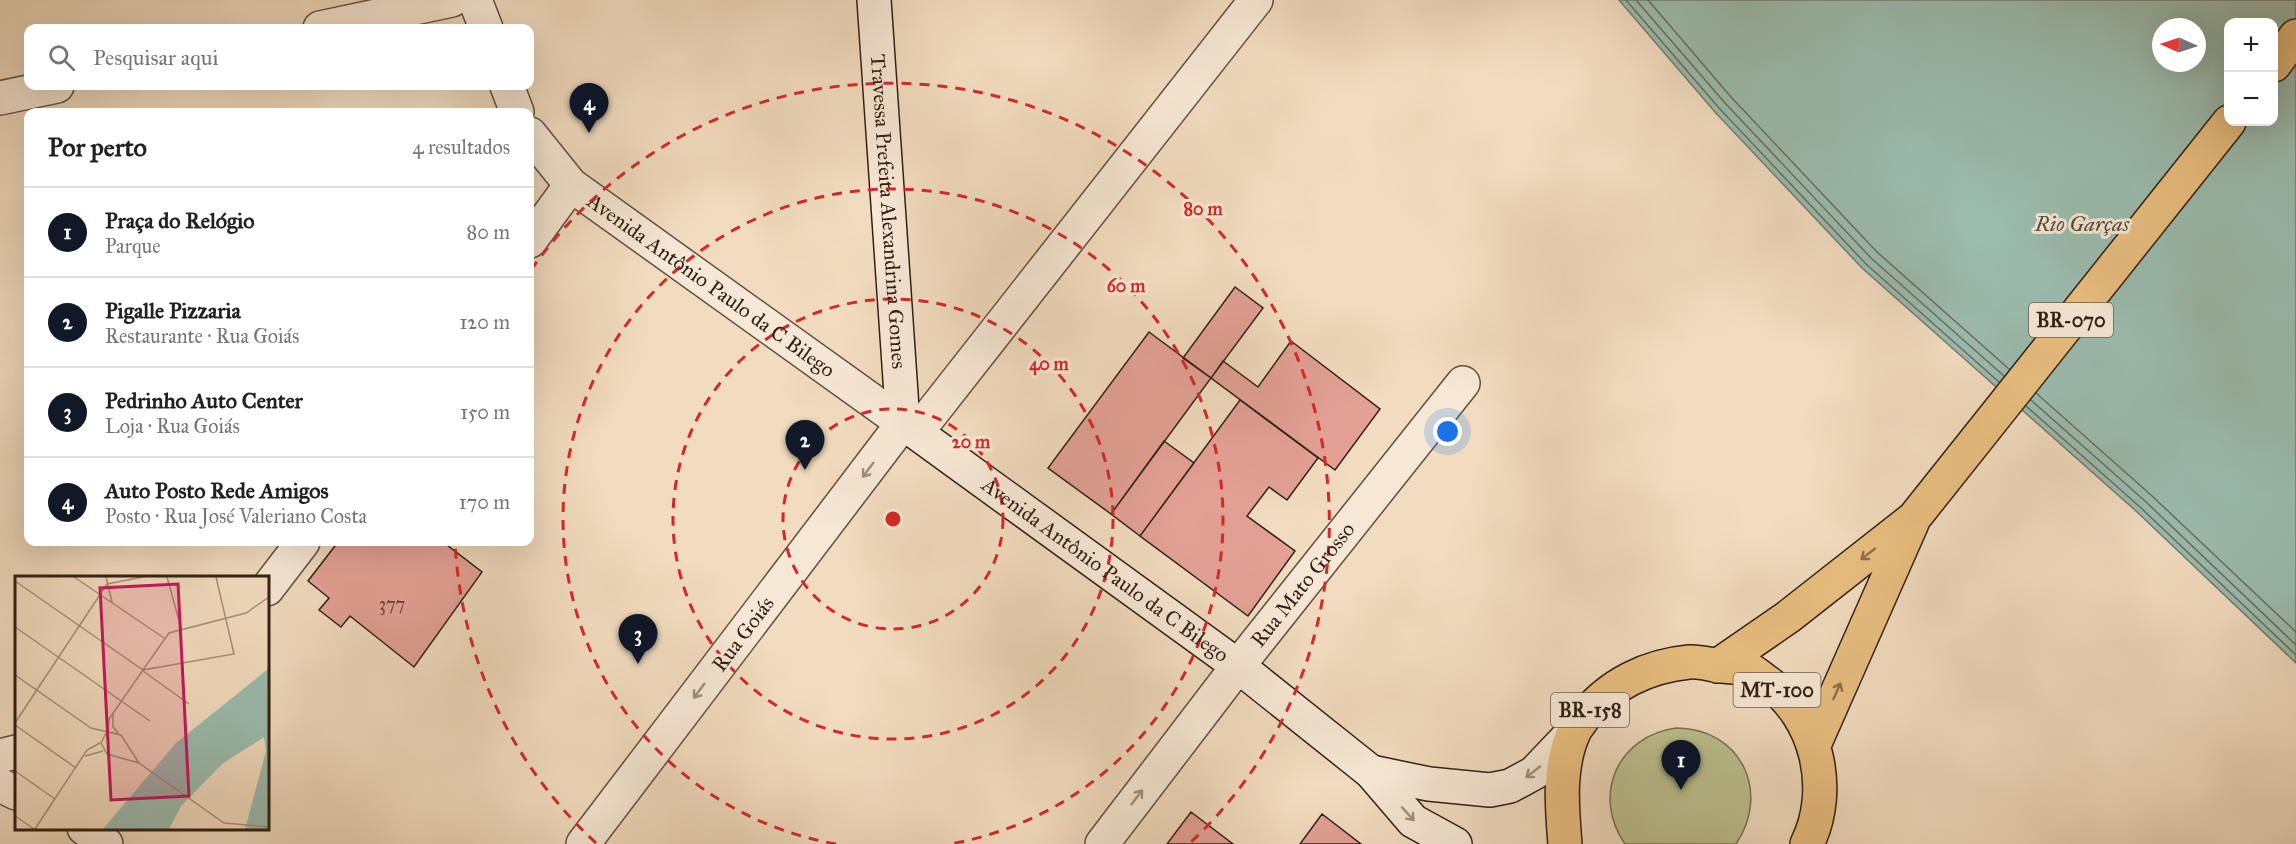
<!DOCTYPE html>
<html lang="pt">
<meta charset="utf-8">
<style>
body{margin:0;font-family:"IM FELL Great Primer",serif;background:#f6f6f6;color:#202124}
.controls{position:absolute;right:18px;top:18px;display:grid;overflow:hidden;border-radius:12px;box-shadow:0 6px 24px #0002}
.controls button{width:54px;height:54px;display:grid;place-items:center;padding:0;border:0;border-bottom:2px solid #e0e0e0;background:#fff;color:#202124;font:30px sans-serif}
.compass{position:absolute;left:2152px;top:18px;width:54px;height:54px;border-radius:50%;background:#fff;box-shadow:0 6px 24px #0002;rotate:273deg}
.you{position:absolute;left:1448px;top:432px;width:21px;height:21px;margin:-15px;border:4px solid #fff;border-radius:50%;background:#1a73e8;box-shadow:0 0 0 9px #1a73e833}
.badge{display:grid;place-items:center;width:39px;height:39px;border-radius:50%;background:#111827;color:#fff;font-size:20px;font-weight:700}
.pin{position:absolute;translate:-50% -50px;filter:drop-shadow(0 2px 3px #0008)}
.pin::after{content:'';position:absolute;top:32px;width:21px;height:18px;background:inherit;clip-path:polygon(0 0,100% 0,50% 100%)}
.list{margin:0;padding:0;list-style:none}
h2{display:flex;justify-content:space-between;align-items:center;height:78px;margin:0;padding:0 24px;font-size:26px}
h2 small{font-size:20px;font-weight:400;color:#757577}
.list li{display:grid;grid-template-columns:39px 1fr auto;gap:18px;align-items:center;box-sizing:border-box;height:90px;padding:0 24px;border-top:2px solid #e0e0e0}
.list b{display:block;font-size:22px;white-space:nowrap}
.list p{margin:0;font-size:20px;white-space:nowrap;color:#757577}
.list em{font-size:20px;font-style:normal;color:#757577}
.icon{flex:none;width:33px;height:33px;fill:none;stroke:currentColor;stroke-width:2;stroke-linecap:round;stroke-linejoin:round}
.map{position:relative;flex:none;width:2296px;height:844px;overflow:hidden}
.search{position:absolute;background:#fff;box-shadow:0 6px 24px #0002;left:24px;top:24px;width:510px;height:66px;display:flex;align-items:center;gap:15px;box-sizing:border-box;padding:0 21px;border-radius:12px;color:#757577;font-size:22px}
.panel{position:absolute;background:#fff;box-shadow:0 6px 24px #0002;left:24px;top:108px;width:510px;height:438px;border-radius:12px}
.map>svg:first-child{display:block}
</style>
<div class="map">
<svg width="2296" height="844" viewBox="0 0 2296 844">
<rect width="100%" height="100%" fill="#f2dcbf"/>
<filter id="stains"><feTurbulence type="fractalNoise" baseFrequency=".00333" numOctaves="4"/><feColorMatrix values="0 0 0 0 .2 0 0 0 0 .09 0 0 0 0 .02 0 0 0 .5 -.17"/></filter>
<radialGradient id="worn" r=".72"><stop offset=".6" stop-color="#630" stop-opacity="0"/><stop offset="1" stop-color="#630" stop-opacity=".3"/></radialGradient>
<path fill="#bdc090" stroke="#777052" stroke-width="1.5" d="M1676,728C1741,728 1771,792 1736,844H1625C1591,795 1618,736 1676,728Z"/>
<path fill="#9bbcaf" stroke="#717d71" stroke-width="1.5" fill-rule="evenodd" d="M1619,0H2296V663L2136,511L1862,268L1715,112ZM2228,22H2274V122H2228ZM2161,27H2197V63H2161Z"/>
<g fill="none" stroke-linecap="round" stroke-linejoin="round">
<path stroke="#666e62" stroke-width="1.5" d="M1626,0L1719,108L1866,264L1999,382
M1636,0L1725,103L1871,258L2004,376
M1648,0L1731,97L1877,252L2009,369
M2036,393L2151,495L2296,632
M2031,400L2145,501L2296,645
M2026,406L2140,507L2296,655"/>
</g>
<path fill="#e3a195" stroke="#311f15" stroke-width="1.5" d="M1235,287L1263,308L1211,378L1183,358Z
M1149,332L1211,378L1111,514L1048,468Z
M1291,341L1380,409L1335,470L1211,378L1223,361L1258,387Z
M1240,400L1318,458L1287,500L1269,487L1247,516L1295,551L1248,616L1140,536Z
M1164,441L1194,463L1140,536L1111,514Z
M338,542H443L482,572L414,667L350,616L341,627L319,610L329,598L308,581Z
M1191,812L1233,844H1167Z
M1322,814L1361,844H1300Z"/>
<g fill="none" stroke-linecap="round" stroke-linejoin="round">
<defs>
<g id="minor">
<path d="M475,0L486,28"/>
<path d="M507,86L517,112"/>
<path id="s1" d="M530,134L571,185L903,423L583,844"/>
<path d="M530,241L571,185"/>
<path d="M917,432L1256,0"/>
<path d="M267,589L303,542"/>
<path d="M0,756L16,752"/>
<path d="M0,785L16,793"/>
<path d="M84,828L106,844"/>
<path id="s2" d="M1102,844L1238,666L1463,383"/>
</g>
<path id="tertiary" d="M320,28L452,0
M0,98L57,86"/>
<g id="secondary">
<path id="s3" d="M874,0L903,423L1238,666L1371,772L1413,821L1455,844"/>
<path d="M1371,772L1429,784L1490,790L1510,786L1534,773L1574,731"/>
</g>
<path id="trunk" d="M2274,65L2296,36
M1717,666L1788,617L1914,518L2229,122
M1814,745L1912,523
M1565,844C1562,807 1558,767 1574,732C1576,727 1581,722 1584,717C1610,684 1648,666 1689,662C1700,661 1711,665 1721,666C1729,667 1740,667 1748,669C1754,671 1761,678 1767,682C1817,716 1834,790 1807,844"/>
</defs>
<use href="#minor" stroke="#614e40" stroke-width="36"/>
<use href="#tertiary" stroke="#614e40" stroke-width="36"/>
<use href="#secondary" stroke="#311f15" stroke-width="36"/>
<use href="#trunk" stroke="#311f15" stroke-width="36"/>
<use href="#minor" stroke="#f7e8d5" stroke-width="33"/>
<use href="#tertiary" stroke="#f7e8d5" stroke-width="33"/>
<use href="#secondary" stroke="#f7e8d5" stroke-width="33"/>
<use href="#trunk" stroke="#e9be80" stroke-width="33"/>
</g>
<defs><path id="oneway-shaft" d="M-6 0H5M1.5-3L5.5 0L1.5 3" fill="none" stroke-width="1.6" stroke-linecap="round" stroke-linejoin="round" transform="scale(1.5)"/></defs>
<g stroke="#9e8e7f">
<use href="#oneway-shaft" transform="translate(868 470) rotate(127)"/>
<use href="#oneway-shaft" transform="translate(699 691) rotate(127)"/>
<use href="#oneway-shaft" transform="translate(1533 772) rotate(142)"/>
<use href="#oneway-shaft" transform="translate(1137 797) rotate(-53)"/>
<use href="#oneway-shaft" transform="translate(1408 814) rotate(48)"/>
</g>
<g stroke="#8d6e4a">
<use href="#oneway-shaft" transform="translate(1868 554) rotate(142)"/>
<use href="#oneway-shaft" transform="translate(1837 691) rotate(-66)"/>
</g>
<g fill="none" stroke="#d62828" stroke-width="3" stroke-dasharray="10 8">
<circle cx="893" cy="519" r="110"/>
<circle cx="893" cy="519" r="220"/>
<path d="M836 844A330 330 0 1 1 950 844"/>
<path d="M596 843A439 439 0 0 1 455 542M531 270A439 439 0 1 1 1190 843"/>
</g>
<g text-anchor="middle" stroke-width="6" stroke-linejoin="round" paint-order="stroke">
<g font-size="18" fill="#5e4035">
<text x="392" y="610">377</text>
</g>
<g fill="#f7e8d5" stroke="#6c5b4f" stroke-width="1.5">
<rect x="2029" y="303" width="84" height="34" rx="4.5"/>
<rect x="1733.5" y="673" width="87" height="34" rx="4.5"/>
<rect x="1551" y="693" width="78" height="34" rx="4.5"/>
</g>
<g font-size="20" font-weight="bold" fill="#311f15">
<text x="2071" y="327">BR-070</text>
<text x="1777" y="697">MT-100</text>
<text x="1590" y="717">BR-158</text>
</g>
<g font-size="21" fill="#311f15" stroke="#f7e8d5">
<text dy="7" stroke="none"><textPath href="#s3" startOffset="212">Travessa Prefeita Alexandrina Gomes</textPath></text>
<text dy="7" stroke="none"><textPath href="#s1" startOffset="238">Avenida Antônio Paulo da C Bilego</textPath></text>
<text dy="7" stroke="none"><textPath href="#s3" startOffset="674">Avenida Antônio Paulo da C Bilego</textPath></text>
<text dy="7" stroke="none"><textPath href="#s2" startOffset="328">Rua Mato Grosso</textPath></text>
<text transform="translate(743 634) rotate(-53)" y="7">Rua Goiás</text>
</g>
<g font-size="22" font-style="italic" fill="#514e43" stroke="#f7e8d5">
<text x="2082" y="231">Rio Garças</text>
</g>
</g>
<g transform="translate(15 576)">
<rect width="254" height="254" fill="#f2dcbf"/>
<path d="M253,93V253H230L251,175L249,161L207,188L166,230L154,253H88L161,167Z" fill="#9bbcaf"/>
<path fill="none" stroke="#a5907b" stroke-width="1.5" d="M59,1L149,62M91,1L97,26M152,1L166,52M0,5L128,94L154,57L231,37L254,21M0,51L135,145M128,95L174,128M0,99L76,152L106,159L124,187L209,247L254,251M98,138V151L103,157M0,147L92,8L128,1M0,149L61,192M91,157L86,167L92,178L124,187M93,157L94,143L128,94L219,78L201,1M70,180L88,175M0,195L40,223M0,240L19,253M20,253L72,174L85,167"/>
<path fill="#c2185b" fill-opacity="0.15" stroke="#c2185b" stroke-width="3" d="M163,8L174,220L96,224L85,12Z"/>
<rect width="254" height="254" fill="none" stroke="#311f15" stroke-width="3"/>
</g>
<circle cx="893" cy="519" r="9" fill="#d62828" stroke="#f7e8d5" stroke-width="3"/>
<g font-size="18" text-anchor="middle" font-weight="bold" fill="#d62828" stroke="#f7e8d5" stroke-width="6" stroke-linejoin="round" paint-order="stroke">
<text x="1203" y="215">80 m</text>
<text x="1126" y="292">60 m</text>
<text x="1049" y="370">40 m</text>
<text x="971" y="448">20 m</text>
</g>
<rect width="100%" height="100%" filter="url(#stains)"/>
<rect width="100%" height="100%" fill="url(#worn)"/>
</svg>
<div class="controls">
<button>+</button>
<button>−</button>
</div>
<svg class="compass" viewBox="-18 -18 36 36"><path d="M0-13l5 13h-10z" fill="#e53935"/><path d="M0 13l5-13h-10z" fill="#757577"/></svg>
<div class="you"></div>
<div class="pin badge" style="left:1681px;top:790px">1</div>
<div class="pin badge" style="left:805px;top:470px">2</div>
<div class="pin badge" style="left:638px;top:664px">3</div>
<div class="pin badge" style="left:589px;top:133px">4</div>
<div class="search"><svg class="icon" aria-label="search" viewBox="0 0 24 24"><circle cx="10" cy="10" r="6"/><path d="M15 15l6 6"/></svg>Pesquisar aqui</div>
<section class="panel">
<h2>Por perto<small>4 resultados</small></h2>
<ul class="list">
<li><span class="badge">1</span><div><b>Praça do Relógio</b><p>Parque</p></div><em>80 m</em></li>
<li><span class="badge">2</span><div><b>Pigalle Pizzaria</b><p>Restaurante · Rua Goiás</p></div><em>120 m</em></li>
<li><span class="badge">3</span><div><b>Pedrinho Auto Center</b><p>Loja · Rua Goiás</p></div><em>150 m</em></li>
<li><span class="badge">4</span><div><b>Auto Posto Rede Amigos</b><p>Posto · Rua José Valeriano Costa</p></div><em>170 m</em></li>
</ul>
</section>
</div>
